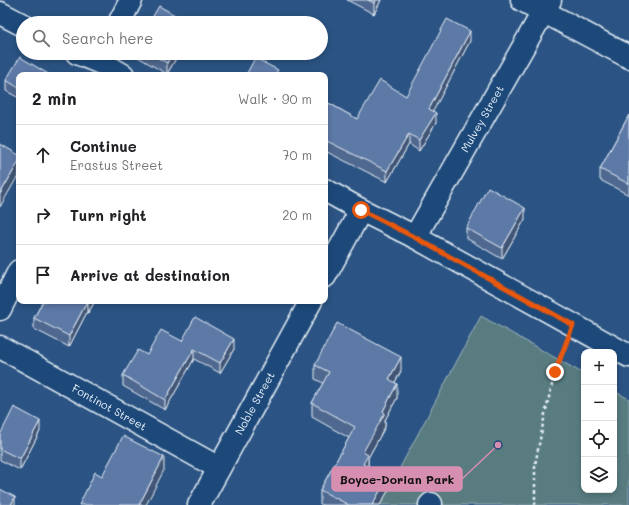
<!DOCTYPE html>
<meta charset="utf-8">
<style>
body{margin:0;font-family:Mali,sans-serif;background:#f6f6f6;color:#202124}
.controls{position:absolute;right:12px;bottom:12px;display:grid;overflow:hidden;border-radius:8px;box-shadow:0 2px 6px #0003}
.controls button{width:36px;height:36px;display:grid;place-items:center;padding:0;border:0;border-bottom:1px solid #e0e0e0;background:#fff;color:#202124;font:20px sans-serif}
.stop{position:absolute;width:12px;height:12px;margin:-9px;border:3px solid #ea580c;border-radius:50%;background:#fff}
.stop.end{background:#ea580c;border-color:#fff;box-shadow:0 1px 4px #0008}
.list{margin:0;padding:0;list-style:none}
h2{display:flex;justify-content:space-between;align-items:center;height:52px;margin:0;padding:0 16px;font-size:17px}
h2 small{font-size:13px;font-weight:400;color:#757577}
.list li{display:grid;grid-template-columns:26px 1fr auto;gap:12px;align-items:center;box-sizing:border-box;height:60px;padding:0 16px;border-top:1px solid #e0e0e0}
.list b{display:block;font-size:15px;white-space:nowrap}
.list p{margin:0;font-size:13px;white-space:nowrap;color:#757577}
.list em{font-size:13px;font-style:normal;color:#757577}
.icon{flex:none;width:22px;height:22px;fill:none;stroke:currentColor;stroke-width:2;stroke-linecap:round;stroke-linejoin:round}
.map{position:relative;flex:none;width:629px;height:505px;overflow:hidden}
.search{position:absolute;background:#fff;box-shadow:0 2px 6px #0003;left:16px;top:16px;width:312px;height:44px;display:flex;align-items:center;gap:10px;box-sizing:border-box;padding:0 14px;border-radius:22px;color:#757577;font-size:15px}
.panel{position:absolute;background:#fff;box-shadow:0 2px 6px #0003;left:16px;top:72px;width:312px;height:232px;border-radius:8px}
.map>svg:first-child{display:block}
</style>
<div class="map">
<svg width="629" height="505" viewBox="0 0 629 505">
<rect width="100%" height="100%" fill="#2b5383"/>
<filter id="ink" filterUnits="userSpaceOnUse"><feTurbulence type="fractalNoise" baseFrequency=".025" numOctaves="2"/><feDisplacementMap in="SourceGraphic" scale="8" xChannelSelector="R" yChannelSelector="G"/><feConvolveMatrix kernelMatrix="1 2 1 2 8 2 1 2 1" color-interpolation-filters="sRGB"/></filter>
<g filter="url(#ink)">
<path fill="#587b80" stroke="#a0b6bc" d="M481,316L584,374V490H614V391L629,399V505H380Z"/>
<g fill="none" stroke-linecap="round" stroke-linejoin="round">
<defs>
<g id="minor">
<path d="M522,0L629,57"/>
<path d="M0,13L23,25"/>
<path d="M119,23L131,0"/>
<path d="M77,53L106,65L123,75"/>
<path d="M325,190L361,210L415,237L629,356"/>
<path id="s1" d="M415,237L550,0"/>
<path d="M325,276L361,210"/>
<path d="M0,309L19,271"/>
<path id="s2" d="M0,347L219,468"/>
<path id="s3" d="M199,505L311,301"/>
<path d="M430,505L431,504"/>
</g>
</defs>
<use href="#minor" stroke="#e8f1f8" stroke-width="25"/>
<path stroke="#e8f1f8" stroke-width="2.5" stroke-dasharray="3 3" stroke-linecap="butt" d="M535,505V465L545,414L555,372L565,346"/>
<use href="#minor" stroke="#1f4a7a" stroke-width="22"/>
</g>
<path fill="#50688f" stroke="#e8f1f8" d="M347,0H381L374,14Z
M470,41L433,111L436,123L419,151L409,144L387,182L325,151V101L357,119L406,96Z
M136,53H179L167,74L136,56Z
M19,75V98L6,91V80Z
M629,115V195L600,180V169Z
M525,219L502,259L466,238V228Z
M43,301H95L88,313L87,312L69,347L34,329V318Z
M182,341L234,349L220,373L194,359L165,410L123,386V375L147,355Z
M315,365L401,371L395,382L397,398L385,420V427L368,458V466L388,491L380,505H323L320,504V490L349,438L312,417V403L323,383L315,379Z
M40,431L20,470L0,460V435Z"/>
<path fill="#415574" stroke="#e8f1f8" d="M375,0H381L374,14V3Z
M470,31V41L429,119V109Z
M173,53H179L167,74V63Z
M436,113V123L419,151V140Z
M409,134V144L387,182V171Z
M19,161V174L0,207V194Z
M525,208V219L502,259V248Z
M89,301H95L88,313V302Z
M87,302V312L69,347V336Z
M234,339V349L220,373V363Z
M194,349V359L165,410V400Z
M401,357V371L389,393V379Z
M397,384V398L385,420V427L368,458V469L363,478V452L383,411Z
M40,421V431L20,470V459Z
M164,457V470L146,505H139Z
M388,477V491L380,505H372Z
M15,497V505H11Z"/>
<path fill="#5d79a6" stroke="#e8f1f8" d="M368,0H375L374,3Z
M159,6L189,23H149Z
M447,19L470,31L429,109L436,113L419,140L409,134L387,171L325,140V101L357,119L380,80L406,96Z
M149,53H173L167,63Z
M20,57L50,75H19V88L6,80Z
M255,58L278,70L275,75H246Z
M629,115V184L600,169Z
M0,144L19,155V161L0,194Z
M488,187L525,208L502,248L466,228Z
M43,301H89L88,302H87L69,336L34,318Z
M195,317L234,339L220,363L194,349L165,400L123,375L138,350L147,355L161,330L182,341Z
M337,323L401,357L389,379L397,384L383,411L385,413L363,452L368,455L363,464L388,477L372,505H349L320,490L355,427L312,403L329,372L315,365Z
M14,407L40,421L20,459L0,449V435Z
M123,436L164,457L139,505H79L95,472L102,476Z
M0,489L15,497L11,505H0Z"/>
</g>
<g fill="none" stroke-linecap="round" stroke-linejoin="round" filter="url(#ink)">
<path stroke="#ea580c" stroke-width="5" d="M361,210L416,238L573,325L555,372"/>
</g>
<g text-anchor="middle" stroke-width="3" stroke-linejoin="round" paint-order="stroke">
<g font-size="11" fill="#e8f1f8" stroke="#1f4a7a">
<text dy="4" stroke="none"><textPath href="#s1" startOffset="136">Mulvey Street</textPath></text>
<text dy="4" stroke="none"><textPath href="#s3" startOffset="116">Noble Street</textPath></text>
<text dy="4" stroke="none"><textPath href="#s2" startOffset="125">Fontinot Street</textPath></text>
</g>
</g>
<path fill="none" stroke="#d78fb1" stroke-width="1.5" d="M498 445L462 479"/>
<circle fill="#d78fb1" stroke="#1f4a7a" stroke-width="1.5" cx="498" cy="445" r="4"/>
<rect fill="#d78fb1" stroke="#d78fb1" stroke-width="1.5" x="332" y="467" width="130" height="24" rx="4"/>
<g font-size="12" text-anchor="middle" font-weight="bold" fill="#111">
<text x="397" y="484">Boyce-Dorian Park</text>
</g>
</svg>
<div class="controls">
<button>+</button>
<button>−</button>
<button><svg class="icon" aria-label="locate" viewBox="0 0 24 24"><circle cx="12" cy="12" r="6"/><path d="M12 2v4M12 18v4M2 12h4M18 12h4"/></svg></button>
<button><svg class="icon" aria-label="layers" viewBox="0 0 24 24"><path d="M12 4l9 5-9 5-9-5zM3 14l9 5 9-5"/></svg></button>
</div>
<div class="stop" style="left:361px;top:210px"></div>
<div class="stop end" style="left:555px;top:372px"></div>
<div class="search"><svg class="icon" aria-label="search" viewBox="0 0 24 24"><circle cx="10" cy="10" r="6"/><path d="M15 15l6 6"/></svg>Search here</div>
<section class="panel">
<h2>2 min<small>Walk · 90 m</small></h2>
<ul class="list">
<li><svg class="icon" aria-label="ahead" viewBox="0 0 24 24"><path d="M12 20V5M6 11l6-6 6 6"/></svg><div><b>Continue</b><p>Erastus Street</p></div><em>70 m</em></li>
<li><svg class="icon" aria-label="right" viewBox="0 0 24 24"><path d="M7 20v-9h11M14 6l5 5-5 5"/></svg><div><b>Turn right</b></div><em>20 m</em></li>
<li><svg class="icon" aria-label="arrive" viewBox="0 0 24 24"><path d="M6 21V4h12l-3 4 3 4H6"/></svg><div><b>Arrive at destination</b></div></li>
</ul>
</section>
</div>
